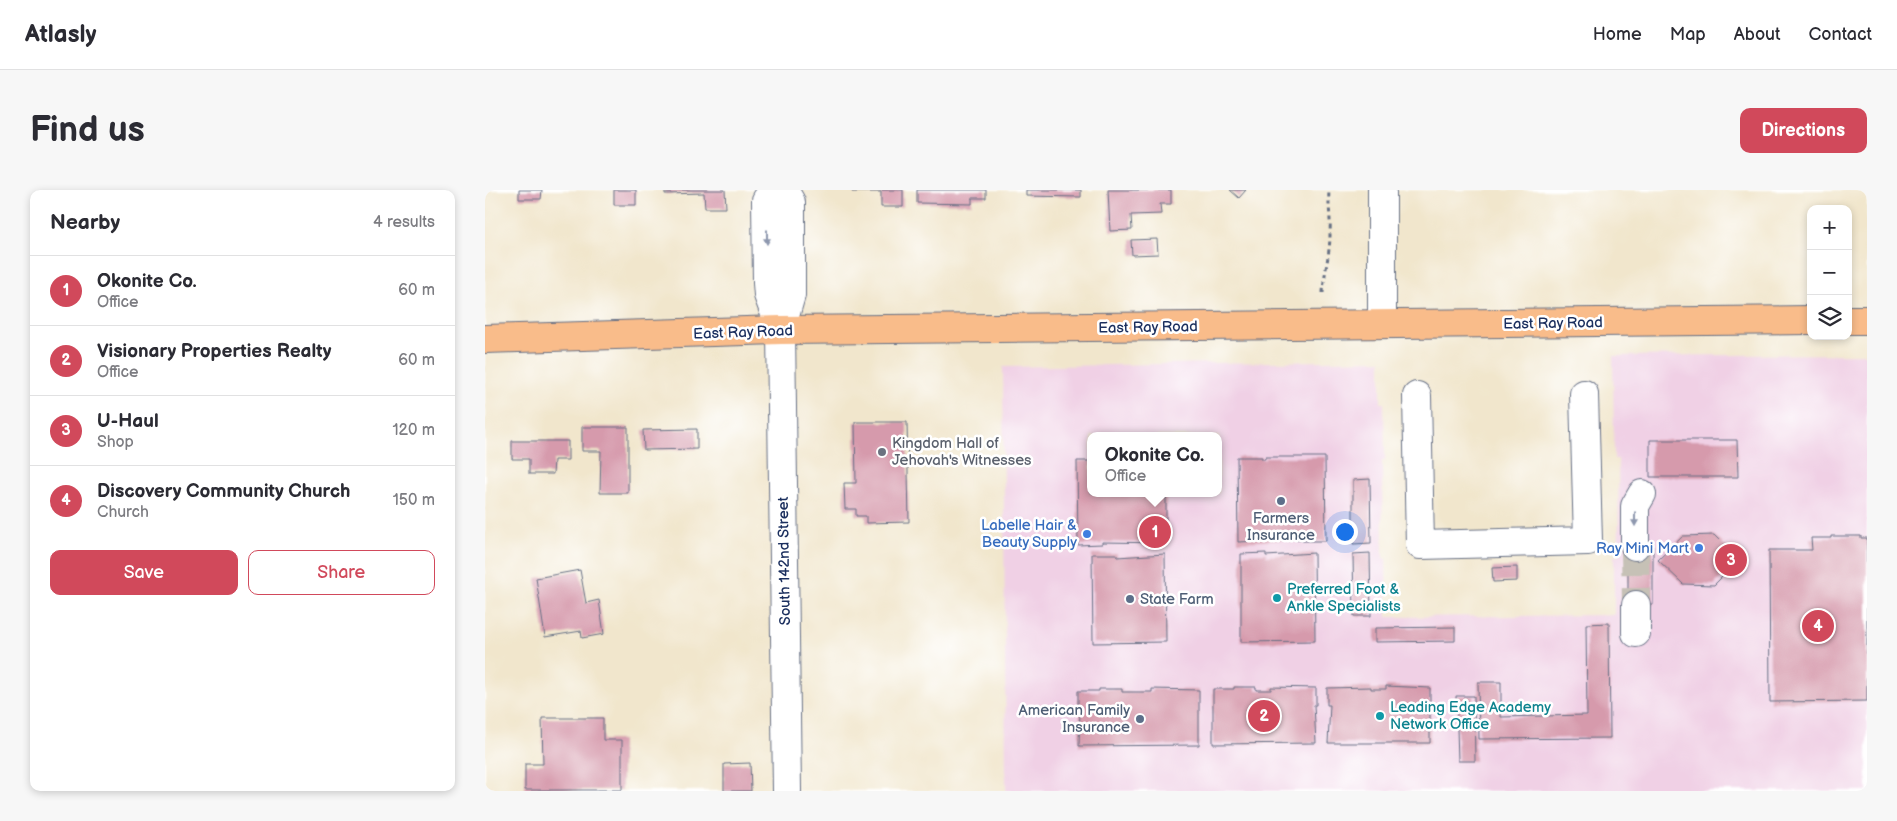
<!DOCTYPE html>
<meta charset="utf-8">
<style>
body{margin:0;font-family:"Balsamiq Sans",sans-serif;background:#f7f7f7;color:#2b2b33}
.controls{position:absolute;right:15px;top:15px;display:grid;overflow:hidden;border-radius:10px;box-shadow:0 2px 8px #0003}
.controls button{width:45px;height:45px;display:grid;place-items:center;padding:0;border:0;border-bottom:1px solid #e1e1e2;background:#fff;color:#2b2b33;font:25px sans-serif}
.you{position:absolute;left:859px;top:341px;width:18px;height:18px;margin:-12px;border:4px solid #fff;border-radius:50%;background:#1a73e8;box-shadow:0 0 0 8px #1a73e833}
.badge{display:grid;place-items:center;width:32px;height:32px;border-radius:50%;background:#d1495b;color:#fff;font-size:16px;font-weight:700}
.pin{position:absolute;translate:-50% -50%;border:2px solid #fff;box-shadow:0 1px 5px #0006}
.popup{position:absolute;left:602px;top:242px;width:135px;height:65px;box-sizing:border-box;display:grid;place-content:center;border-radius:10px;background:#fff;filter:drop-shadow(0 1px 4px #0005);font-size:16px;white-space:nowrap;color:#7c7c81}
.popup b{font-size:19px;color:#2b2b33}
.popup::after{content:'';position:absolute;left:50%;top:100%;margin-left:-10px;border:10px solid transparent;border-top-color:#fff}
.list{margin:0;padding:0;list-style:none}
h2{display:flex;justify-content:space-between;align-items:center;height:65px;margin:0;padding:0 20px;font-size:21px}
h2 small{font-size:16px;font-weight:400;color:#7c7c81}
.list li{display:grid;grid-template-columns:32px 1fr auto;gap:15px;align-items:center;box-sizing:border-box;height:70px;padding:0 20px;border-top:1px solid #e1e1e2}
.list b{display:block;font-size:19px;white-space:nowrap}
.list p{margin:0;font-size:16px;white-space:nowrap;color:#7c7c81}
.list em{font-size:16px;font-style:normal;color:#7c7c81}
.actions{display:flex;gap:10px;padding:15px 20px}
.actions a{flex:1;padding:11px 0;border:1px solid #d1495b;border-radius:10px;text-align:center;font-size:18px;color:#d1495b}
.actions .main{background:#d1495b;color:#fff}
.icon{flex:none;width:28px;height:28px;fill:none;stroke:currentColor;stroke-width:2;stroke-linecap:round;stroke-linejoin:round}
.map{position:relative;flex:none;width:1382px;height:601px;overflow:hidden;border-radius:10px}
header{display:flex;align-items:center;gap:30px;box-sizing:border-box;height:70px;padding:0 25px;background:#fff;border-bottom:1px solid #e1e1e2}
header strong{font-size:24px}
nav{display:flex;gap:28px;margin-inline-start:auto;font-size:18px}
.intro{display:flex;align-items:center;justify-content:space-between;box-sizing:border-box;height:120px;padding:0 30px}
h1{margin:0;font-size:35px}
.button{padding:12px 22px;border-radius:10px;background:#d1495b;color:#fff;font-size:18px;font-weight:700}
main{display:flex;gap:30px;padding:0 30px}
aside{flex:1;background:#fff;border-radius:10px;box-shadow:0 2px 8px #0003}
.map>svg:first-child{display:block}
</style>
<header>
<strong>Atlasly</strong>
<nav><a>Home</a><a>Map</a><a>About</a><a>Contact</a></nav>
</header>
<div class="intro"><h1>Find us</h1><a class="button">Directions</a></div>
<main>
<aside>
<h2>Nearby<small>4 results</small></h2>
<ul class="list">
<li><span class="badge">1</span><div><b>Okonite Co.</b><p>Office</p></div><em>60 m</em></li>
<li><span class="badge">2</span><div><b>Visionary Properties Realty</b><p>Office</p></div><em>60 m</em></li>
<li><span class="badge">3</span><div><b>U-Haul</b><p>Shop</p></div><em>120 m</em></li>
<li><span class="badge">4</span><div><b>Discovery Community Church</b><p>Church</p></div><em>150 m</em></li>
</ul>
<div class="actions"><a class="main">Save</a><a>Share</a></div>
</aside>
<div class="map">
<svg width="1382" height="601" viewBox="0 0 1382 601">
<rect width="100%" height="100%" fill="#fff"/>
<filter id="ink" filterUnits="userSpaceOnUse"><feTurbulence type="fractalNoise" baseFrequency=".02" numOctaves="2"/><feDisplacementMap in="SourceGraphic" scale="10" xChannelSelector="R" yChannelSelector="G"/><feConvolveMatrix kernelMatrix="1 2 1 2 8 2 1 2 1" color-interpolation-filters="sRGB"/></filter>
<filter id="wash" filterUnits="userSpaceOnUse"><feTurbulence type="fractalNoise" baseFrequency=".0096" numOctaves="4" result="noise"/><feDisplacementMap in="SourceGraphic" scale="20" xChannelSelector="R" yChannelSelector="G"/><feGaussianBlur stdDeviation="1.12" result="paint"/><feColorMatrix in="noise" values="0 0 0 0 0 0 0 0 0 0 0 0 0 0 0 0 0 1.4 0 .05"/><feComposite in="paint" operator="in"/></filter>
<g filter="url(#wash)">
<rect width="100%" height="100%" fill="#f1e6cc"/>
<path fill="#f0d0e5" fill-rule="evenodd" d="M1382,164V601H521L518,177L896,170V213H899L900,270L897,271L898,368L901,369L902,427L1129,425V366H1134L1133,269H1129L1128,166ZM606,246H734V303H606Z"/>
<g id="blocks">
<path fill="#d69aac" d="M34,0H57L56,9H34Z
M129,0H151V15H129Z
M180,0H240L241,18H220L219,3L180,4Z
M367,0H418V17H396V2H367Z
M432,0H501V8H487V14L432,13Z
M541,0H596V7L541,6Z
M623,0H686V14H675L676,24L646,25L647,40L625,41Z
M745,0H761L754,8Z
M672,49L673,64L647,65L646,50Z
M370,232H422L424,332L381,333V326H371V319H360L359,293H371Z
M97,237H143V303H115L116,261H97Z
M212,239V259L159,260L158,240Z
M1165,250H1252L1253,287H1165Z
M27,251H83V270H69L68,284H44V269H27Z
M752,267H777V269H780V267H840L841,351H817V349L753,352Z
M592,271H606V303H681V353L617,352V354L593,355Z
M885,289L886,353L868,354V290Z
M1229,345L1254,370L1229,395L1198,394L1173,370L1198,346Z
M1346,346H1376V348H1382V511L1285,512L1284,360H1327L1326,348H1346Z
M1143,356H1168V415H1143Z
M781,363V366L829,363L830,451L756,452V364Z
M885,363L886,426H869L868,364Z
M607,364H632V367L680,364L681,452L608,453Z
M1032,377V391L1008,392L1007,378Z
M95,380L101,413L114,410L119,444L97,448L96,441L60,447L51,388Z
M1124,433L1125,548L994,549L993,492H1016V527L1102,525L1101,434Z
M970,437V451L890,452V438Z
M901,496L945,498V553H843L845,515H842V498L886,497V499H901Z
M749,497H771V500H786V497L831,498V515H829L831,553L728,554V499H749Z
M614,499H637V502H667V499L714,500V555L594,556L595,518H593V501H614Z
M971,506H989L990,571H973Z
M57,528H118V550H137V600H40V574H58Z
M265,573L266,601H239V574Z"/>
</g>
</g>
<g filter="url(#ink)">
<use href="#blocks" fill-opacity="0" stroke="#666f84" stroke-width="1"/>
<g fill="none" stroke-linecap="round" stroke-linejoin="round">
<path stroke="#c6c1b6" stroke-width="28" stroke-dasharray="28 14" stroke-linecap="butt" d="M1150,356L1151,415"/>
<defs>
<path id="minor" d="M288,0L281,10L282,93L283,105L296,140
M299,0L306,12V105L296,140L302,601
M897,0V134
M932,206L935,355L1103,351L1099,204
M1150,356V316L1157,304
M1151,443V415"/>
<path id="major" d="M1363,130H1382
M0,149L296,140L1326,130"/>
</defs>
<use href="#minor" stroke="#666f84" stroke-width="30"/>
<use href="#major" stroke="#666f84" stroke-width="30"/>
<path stroke="#666f84" stroke-width="3" stroke-dasharray="4 4" stroke-linecap="butt" d="M838,103C839,83 845,64 845,44C846,29 843,15 844,0"/>
<use href="#minor" stroke="#fff" stroke-width="28"/>
<use href="#major" stroke="#f9bc8a" stroke-width="28"/>
</g>
<defs><path id="oneway-solid" d="M-6-.8H1V-3.2L6.5 0L1 3.2V.8H-6Z" transform="scale(1.25)"/></defs>
<g fill="#8d97ae">
<use href="#oneway-solid" transform="translate(282 47) rotate(90)"/>
<use href="#oneway-solid" transform="translate(1150 329) rotate(90)"/>
</g>
</g>
<circle fill="#6b7280" stroke="#fff" stroke-width="2" cx="397" cy="262" r="5"/>
<g fill="#5c6f8a" stroke="#fff" stroke-width="2">
<circle cx="796" cy="311" r="5"/>
<circle cx="645" cy="409" r="5"/>
<circle cx="655" cy="529" r="5"/>
</g>
<g fill="#3f7fe0" stroke="#fff" stroke-width="2">
<circle cx="602" cy="344" r="5"/>
<circle cx="1214" cy="358" r="5"/>
</g>
<g fill="#0f9aa8" stroke="#fff" stroke-width="2">
<circle cx="792" cy="408" r="5"/>
<circle cx="895" cy="526" r="5"/>
</g>
<g text-anchor="middle" stroke-width="5" stroke-linejoin="round" paint-order="stroke">
<g font-size="15" fill="#1b2f5e" stroke="#fff">
<text transform="translate(1068 133) rotate(-1)" y="5">East Ray Road</text>
<text transform="translate(663 137) rotate(-1)" y="5">East Ray Road</text>
<text transform="translate(258 142) rotate(-2)" y="5">East Ray Road</text>
<text transform="translate(299 371) rotate(-91)" y="5">South 142nd Street</text>
</g>
<g font-size="15" fill="#5b616d" stroke="#fff" text-anchor="start">
<text x="407" y="258">Kingdom Hall of<tspan x="407" dy="17">Jehovah's Witnesses</tspan></text>
</g>
<g font-size="15" fill="#4e5e75" stroke="#fff">
<text x="796" y="333">Farmers<tspan x="796" dy="17">Insurance</tspan></text>
<text x="655" y="414" text-anchor="start">State Farm</text>
<text x="645" y="525" text-anchor="end">American Family<tspan x="645" dy="17">Insurance</tspan></text>
</g>
<g font-size="15" fill="#366cbe" stroke="#fff" text-anchor="end">
<text x="592" y="340">Labelle Hair &amp;<tspan x="592" dy="17">Beauty Supply</tspan></text>
<text x="1204" y="363">Ray Mini Mart</text>
</g>
<g font-size="15" fill="#0d838f" stroke="#fff" text-anchor="start">
<text x="802" y="404">Preferred Foot &amp;<tspan x="802" dy="17">Ankle Specialists</tspan></text>
<text x="905" y="522">Leading Edge Academy<tspan x="905" dy="17">Network Office</tspan></text>
</g>
</g>
</svg>
<div class="controls">
<button>+</button>
<button>−</button>
<button><svg class="icon" aria-label="layers" viewBox="0 0 24 24"><path d="M12 4l9 5-9 5-9-5zM3 14l9 5 9-5"/></svg></button>
</div>
<div class="you"></div>
<div class="pin badge" style="left:670px;top:342px">1</div>
<div class="popup"><b>Okonite Co.</b>Office</div>
<div class="pin badge" style="left:779px;top:526px">2</div>
<div class="pin badge" style="left:1246px;top:370px">3</div>
<div class="pin badge" style="left:1333px;top:436px">4</div>
</div>
</main>
